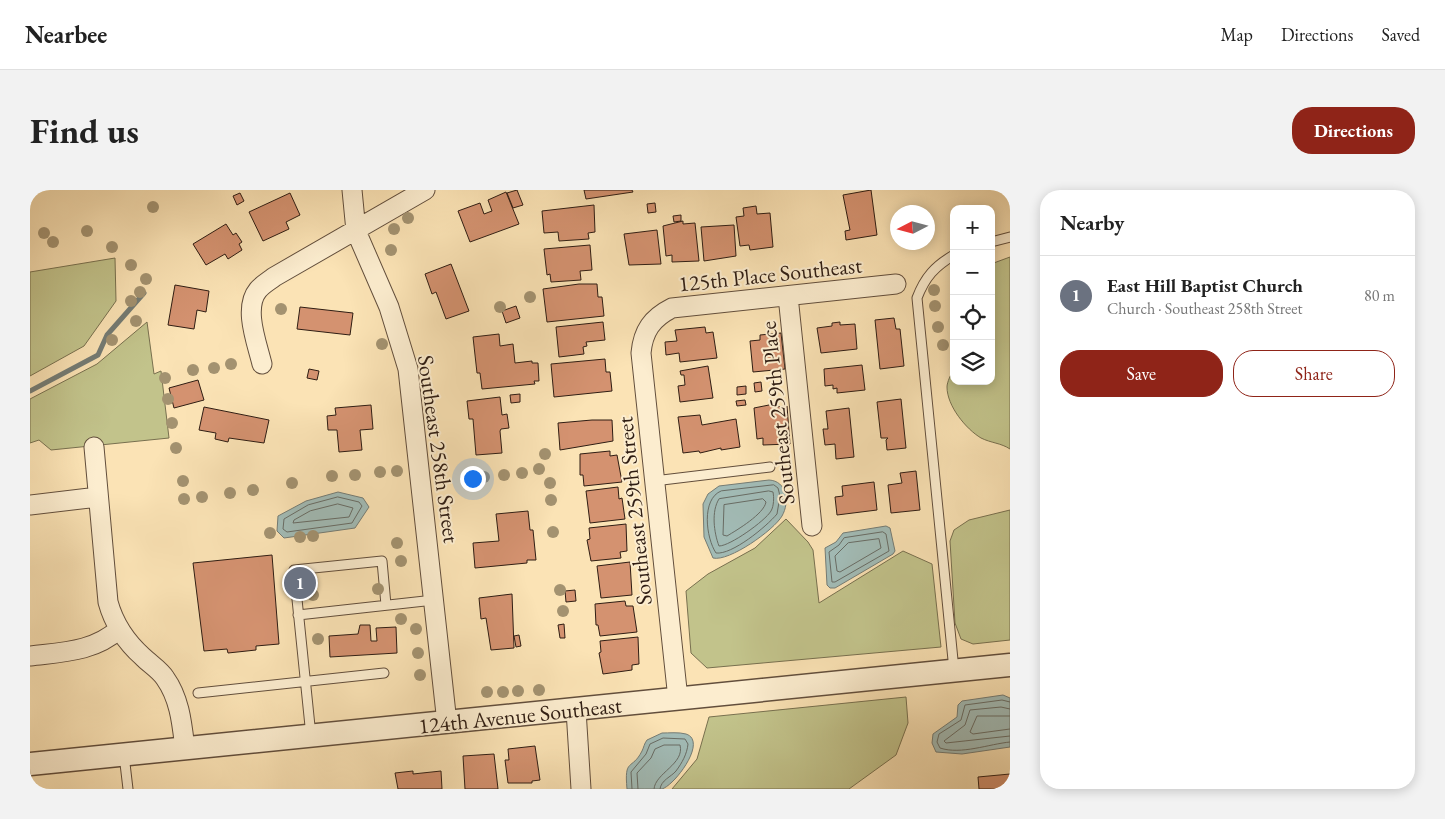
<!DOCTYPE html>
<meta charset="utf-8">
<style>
body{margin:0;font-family:"EB Garamond",serif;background:#f2f2f2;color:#222}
.controls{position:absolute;right:15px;top:15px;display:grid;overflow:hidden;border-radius:10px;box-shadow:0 2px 12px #0003}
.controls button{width:45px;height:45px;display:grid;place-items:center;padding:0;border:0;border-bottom:1px solid #e0e0e0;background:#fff;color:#222;font:25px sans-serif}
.compass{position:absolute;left:860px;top:15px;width:45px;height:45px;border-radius:50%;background:#fff;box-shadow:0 2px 12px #0003;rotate:264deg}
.you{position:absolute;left:442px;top:288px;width:18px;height:18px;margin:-12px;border:4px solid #fff;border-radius:50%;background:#1a73e8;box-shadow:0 0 0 8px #1a73e833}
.badge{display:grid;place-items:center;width:32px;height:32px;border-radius:50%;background:#8f2418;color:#fff;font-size:16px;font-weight:700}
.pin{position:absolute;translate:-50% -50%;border:2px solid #fff;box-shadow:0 1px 5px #0006}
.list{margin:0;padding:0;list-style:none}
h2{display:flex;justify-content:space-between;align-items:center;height:65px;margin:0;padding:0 20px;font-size:21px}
h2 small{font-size:16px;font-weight:400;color:#767676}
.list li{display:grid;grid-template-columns:32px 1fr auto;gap:15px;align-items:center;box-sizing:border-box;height:80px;padding:0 20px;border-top:1px solid #e0e0e0}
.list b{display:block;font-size:19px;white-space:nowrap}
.list p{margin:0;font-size:16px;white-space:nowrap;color:#767676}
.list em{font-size:16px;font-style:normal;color:#767676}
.actions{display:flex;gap:10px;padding:15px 20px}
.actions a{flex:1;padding:11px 0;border:1px solid #8f2418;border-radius:20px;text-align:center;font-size:18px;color:#8f2418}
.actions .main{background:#8f2418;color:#fff}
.icon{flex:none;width:28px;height:28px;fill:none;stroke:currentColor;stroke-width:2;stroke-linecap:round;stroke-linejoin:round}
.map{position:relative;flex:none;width:980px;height:599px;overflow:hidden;border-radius:20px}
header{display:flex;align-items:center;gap:30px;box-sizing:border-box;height:70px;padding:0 25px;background:#fff;border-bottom:1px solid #e0e0e0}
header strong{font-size:24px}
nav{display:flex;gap:28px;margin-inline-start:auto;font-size:18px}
.intro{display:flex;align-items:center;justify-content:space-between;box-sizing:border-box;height:120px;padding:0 30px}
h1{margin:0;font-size:35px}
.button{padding:12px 22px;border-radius:20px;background:#8f2418;color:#fff;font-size:18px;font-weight:700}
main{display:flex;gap:30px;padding:0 30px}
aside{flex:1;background:#fff;border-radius:20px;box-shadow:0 2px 12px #0003}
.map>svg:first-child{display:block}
</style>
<header>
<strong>Nearbee</strong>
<nav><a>Map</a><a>Directions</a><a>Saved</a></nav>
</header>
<div class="intro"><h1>Find us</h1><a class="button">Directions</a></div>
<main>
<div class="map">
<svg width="980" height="599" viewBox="0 0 980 599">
<rect width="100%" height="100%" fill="#fbe3b5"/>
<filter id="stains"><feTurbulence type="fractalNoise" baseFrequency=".004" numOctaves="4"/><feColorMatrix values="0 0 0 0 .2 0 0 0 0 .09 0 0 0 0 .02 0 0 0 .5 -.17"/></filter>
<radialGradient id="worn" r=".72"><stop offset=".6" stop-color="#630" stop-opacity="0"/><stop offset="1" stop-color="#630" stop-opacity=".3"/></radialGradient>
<path fill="#c2c38b" stroke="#78704f" d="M980,67V259C971,253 961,253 951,248C936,239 917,216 917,197C917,192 921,184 924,179V191H961V74Z
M85,68L86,111L54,156L0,186V82Z
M117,132L124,184L131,181L139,248L21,260L9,250L0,253V209L67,174Z
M980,320V450L943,454L931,449L925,433L920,351L924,340L939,330Z
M756,329L778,352L783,360L789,413L873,361L902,374L911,457L677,478L661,463L656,401L678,384L725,358Z
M876,507L878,533L866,565L819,599H642L667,569L679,527Z"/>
<path fill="#a2bcb7" stroke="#747c75" d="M739,290C757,291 760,312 752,326C744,340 699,372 683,368L674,347L673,314L678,304L689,296Z
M308,302L333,308L339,317L325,338L254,348L247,341L248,326L276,311Z
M856,336L860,338L865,361L863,364L805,398H800L797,395L795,358L806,352L813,343Z
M973,505L980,508V557L932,564L906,562L902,553L903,544L927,527L928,515L932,511Z
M632,543C639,543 649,542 656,544C678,551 645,595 632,599C622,599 607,599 597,599C594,567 602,581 612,561C614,557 614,554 617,550Z"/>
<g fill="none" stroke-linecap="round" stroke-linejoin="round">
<path stroke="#686c65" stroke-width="1" d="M744,295L748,298L750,306L747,324C736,337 702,365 686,363C676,348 671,309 691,301Z
M739,301L743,302C744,307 744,316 741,321C735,331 700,356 689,356C684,343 681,321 689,309Z
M308,307L329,312L332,316L322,333L257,342L253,339L254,329L278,315Z
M733,309L736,312C734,324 707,340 697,346L693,345L694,315Z
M308,314L323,318L319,327L263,333L264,330L280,321Z
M853,342L856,344L859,361L805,392H802L799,362L809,355L814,348Z
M849,349L851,358L810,382L807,381L805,366L818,353Z
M980,512L972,510L935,515L931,530L909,544L907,552L910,558C931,565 959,554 980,552
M980,519L971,517L940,520L935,535L914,551L916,553L980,546
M980,526H947L940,542L943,544L980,539
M602,599L601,582L616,564L620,554L633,548L655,549L658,554C657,564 652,573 646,581C641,587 631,590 630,599
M608,599L607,583L621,568L625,559L634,555H650C655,574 625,583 624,599"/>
<path stroke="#747c75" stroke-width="5" d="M0,201L68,165L77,145L114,103"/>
</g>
<path fill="#d49270" stroke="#2f1d13" d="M487,0L493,15L483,18L477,3Z
M554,0H602L603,2L556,9Z
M841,0L847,45L816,50L815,41L820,40L813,5Z
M476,2L489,34L440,52L428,21L450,13L454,24L462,21L458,10Z
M210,3L214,11L207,15L203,6Z
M260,3L270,25L256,32L259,39L233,51L219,22Z
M625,13L626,22L618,23L617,14Z
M564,15L565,42L558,43L559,49L529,51L528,42L514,43L512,21Z
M726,16L727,24L740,23L743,57L720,60L719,55L710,56L706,27L714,26L713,18Z
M651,25V31L644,32L643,26Z
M653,31V34L665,33L669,71L642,72V65L636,66L633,36Z
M196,34L203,45L206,43L212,52L209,54L212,60L198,69L195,64L176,75L163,54Z
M704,35L706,66L674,71L671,37Z
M627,40L631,74L599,75L594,44Z
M560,55L562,80L550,81L551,90L521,92L520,84L517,85L514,59Z
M421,74L439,121L416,129L406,102L402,104L395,84Z
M549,94H567L568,107H572L574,126L517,132L513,99Z
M145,95L179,101L176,122L167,120L164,139L138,135Z
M486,116L490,128L476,133L472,121Z
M270,117L323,123L320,145L267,139Z
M864,128L866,139H870L874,176L850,179L845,130Z
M573,132L575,150L556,152L557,156L553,157L554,164L529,167L526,137Z
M810,132V135L825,134L827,159L791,163L787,138L802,136V133Z
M675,137L676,143L683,142L687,168L650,172L649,163L636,165L635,152L647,151L645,140Z
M751,143L755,179L723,182L720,151L730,150V145Z
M469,144L470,156L483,154L485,173L502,171V173H508L509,191H504L505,194L452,199L450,183H447L443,147Z
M575,169L576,182H580L582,201L524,207L521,174Z
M832,175L835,200L807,203V198L803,199V195L795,196L794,179Z
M678,176L683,208L650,212L648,196L655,195L654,185H651L650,181Z
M279,179L289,181L287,190L277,188Z
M168,190L174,210L144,218L139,198Z
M731,192L732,201L725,202L724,193Z
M716,196V204L707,205V197Z
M490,204V212L481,213L480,205Z
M470,207L472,225L477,224L479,238L471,239L470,241L472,263L446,265L443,229H439L437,211Z
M871,209L876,258L857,260L856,250L858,248H851L847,212Z
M715,210L716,215L707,216L706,211Z
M744,214L745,217L757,216L760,254L733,255V248L727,249L724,218Z
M341,215L343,239L330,240L332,260L309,262L307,240H298L297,226L306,225L305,218Z
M174,217L239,230L234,253L199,248L198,252L185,249L186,243L169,240Z
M819,218L824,267L806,269L805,254L795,255L793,239H798L796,221Z
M670,225L672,235L706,229L710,257L691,260V258L670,263L669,261L653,263L648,227Z
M562,230H582L583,251L530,260L528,233Z
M580,261V266L587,265L592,292L554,296L553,285H550V264Z
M886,281L890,320L861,323L858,295L872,293L870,283Z
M844,292L847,320L807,325L805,307L813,306L812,296Z
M588,297L589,309L592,308L595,329L560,333L556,301Z
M498,321L500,340H503L506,370H497V373L445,378L443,353L469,351L466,324Z
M596,334L597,361L590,362L591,368L561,371L557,350L560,349L559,338Z
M242,365L249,454L226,456V460L198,463L197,459L174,461L163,373Z
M600,372L602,405L571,408L567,376Z
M545,400L546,411L536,412L535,401Z
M482,404L484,458L461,460L456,428L451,429L449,408Z
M595,411L596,416H603L607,442L570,446L568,435H566L565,414Z
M534,434L535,448H530L528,435Z
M330,435H340L341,451H347L346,438L366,437L367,463L300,467L299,446L328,444Z
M489,445L491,456L486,457L484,446Z
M608,447L609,474L602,475V480L573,484L569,463L571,462L570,451Z
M505,556L510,590L502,591V593H478L475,570H479L478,559Z
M464,564L468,599H435L433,566Z
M383,581V584L411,581L412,599H368L365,583Z
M980,584V599H949L948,587Z"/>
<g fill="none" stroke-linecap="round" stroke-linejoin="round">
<defs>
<path id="service" d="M961,52L980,47
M924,65C905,76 895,87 887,108L924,480
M624,291L740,277
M268,425L404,410
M168,503L354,483
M281,546L264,380L352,371L356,415
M94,565L98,599"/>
<path id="minor" d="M322,0L326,41L359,117L378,179L417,533
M758,106L782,336
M232,174C227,153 213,118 228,100C232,95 239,91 244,87L395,0
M64,257L78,412C84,434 95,451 113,467C120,474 130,480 135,488C150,509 152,534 155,559
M0,315L68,307
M0,466C32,462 64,462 89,439
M648,509L611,163C613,141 622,128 642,118L866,94
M546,520L551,599"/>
<path id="tertiary" d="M0,574L980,475"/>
</defs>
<use href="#service" stroke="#624e3c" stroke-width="11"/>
<use href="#minor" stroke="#624e3c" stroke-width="21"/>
<use href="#tertiary" stroke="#624e3c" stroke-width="25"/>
<use href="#service" stroke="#fcedcf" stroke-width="9"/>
<use href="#minor" stroke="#fcedcf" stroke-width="19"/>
<use href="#tertiary" stroke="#fcedcf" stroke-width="22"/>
</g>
<g fill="#a39270">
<circle cx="123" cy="17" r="6"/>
<circle cx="378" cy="28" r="6"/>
<circle cx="364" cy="39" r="6"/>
<circle cx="57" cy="41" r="6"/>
<circle cx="14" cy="43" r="6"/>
<circle cx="23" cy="52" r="6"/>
<circle cx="82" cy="57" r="6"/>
<circle cx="361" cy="60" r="6"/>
<circle cx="101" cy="75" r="6"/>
<circle cx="116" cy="89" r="6"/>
<circle cx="904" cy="100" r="6"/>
<circle cx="110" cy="102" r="6"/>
<circle cx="500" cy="107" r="6"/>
<circle cx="101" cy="111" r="6"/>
<circle cx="905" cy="116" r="6"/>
<circle cx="470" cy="117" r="6"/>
<circle cx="251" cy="119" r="6"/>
<circle cx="106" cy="131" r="6"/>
<circle cx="908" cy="137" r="6"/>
<circle cx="82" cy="150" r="6"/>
<circle cx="352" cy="154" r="6"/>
<circle cx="913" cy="155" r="6"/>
<circle cx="201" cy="174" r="6"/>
<circle cx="184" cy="178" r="6"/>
<circle cx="163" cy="180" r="6"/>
<circle cx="135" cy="188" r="6"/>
<circle cx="138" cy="209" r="6"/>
<circle cx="142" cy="233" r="6"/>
<circle cx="146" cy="258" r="6"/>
<circle cx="515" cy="264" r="6"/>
<circle cx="509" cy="279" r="6"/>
<circle cx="367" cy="281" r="6"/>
<circle cx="350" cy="282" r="6"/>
<circle cx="492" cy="283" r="6"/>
<circle cx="325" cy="285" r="6"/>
<circle cx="474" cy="285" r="6"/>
<circle cx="302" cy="286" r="6"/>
<circle cx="454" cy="287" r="6"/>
<circle cx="436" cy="289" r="6"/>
<circle cx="153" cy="291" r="6"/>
<circle cx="262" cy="293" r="6"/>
<circle cx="520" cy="293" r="6"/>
<circle cx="223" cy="300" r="6"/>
<circle cx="200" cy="303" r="6"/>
<circle cx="172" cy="307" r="6"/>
<circle cx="154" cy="309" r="6"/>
<circle cx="521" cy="310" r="6"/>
<circle cx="523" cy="342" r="6"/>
<circle cx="240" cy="343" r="6"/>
<circle cx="283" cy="346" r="6"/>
<circle cx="270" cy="347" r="6"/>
<circle cx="367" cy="353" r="6"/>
<circle cx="371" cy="371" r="6"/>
<circle cx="282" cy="392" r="6"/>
<circle cx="348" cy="399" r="6"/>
<circle cx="530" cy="400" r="6"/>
<circle cx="283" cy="405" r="6"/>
<circle cx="533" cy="421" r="6"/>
<circle cx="371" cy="429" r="6"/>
<circle cx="386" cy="439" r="6"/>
<circle cx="288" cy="449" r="6"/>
<circle cx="388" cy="463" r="6"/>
<circle cx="390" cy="485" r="6"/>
<circle cx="509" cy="500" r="6"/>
<circle cx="488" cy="501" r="6"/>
<circle cx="457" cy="502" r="6"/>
<circle cx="473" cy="502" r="6"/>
</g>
<g text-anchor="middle" stroke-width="4" stroke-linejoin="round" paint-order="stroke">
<g font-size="22" fill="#2f1d13" stroke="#fcedcf">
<text transform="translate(740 84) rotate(-6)" y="8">125th Place Southeast</text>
<text transform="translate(747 223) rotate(-96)" y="8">Southeast 259th Place</text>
<text transform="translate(409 259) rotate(82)" y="8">Southeast 258th Street</text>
<text transform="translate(604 321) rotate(-96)" y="8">Southeast 259th Street</text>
<text transform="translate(490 525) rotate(-6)" y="8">124th Avenue Southeast</text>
</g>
</g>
<rect width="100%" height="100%" filter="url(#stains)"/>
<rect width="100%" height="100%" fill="url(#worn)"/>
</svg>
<div class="controls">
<button>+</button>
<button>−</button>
<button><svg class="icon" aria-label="locate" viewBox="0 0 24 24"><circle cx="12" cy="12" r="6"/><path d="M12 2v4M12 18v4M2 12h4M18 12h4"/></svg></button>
<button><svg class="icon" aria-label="layers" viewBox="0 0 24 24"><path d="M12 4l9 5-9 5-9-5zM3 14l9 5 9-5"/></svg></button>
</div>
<svg class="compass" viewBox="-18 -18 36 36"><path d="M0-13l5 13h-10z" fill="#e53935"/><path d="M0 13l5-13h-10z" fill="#767676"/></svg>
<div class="you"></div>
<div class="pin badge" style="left:270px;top:393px;background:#6b7280">1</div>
</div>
<aside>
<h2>Nearby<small></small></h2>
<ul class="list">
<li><span class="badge" style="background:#6b7280">1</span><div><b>East Hill Baptist Church</b><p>Church · Southeast 258th Street</p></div><em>80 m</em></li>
</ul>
<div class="actions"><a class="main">Save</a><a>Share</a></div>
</aside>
</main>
